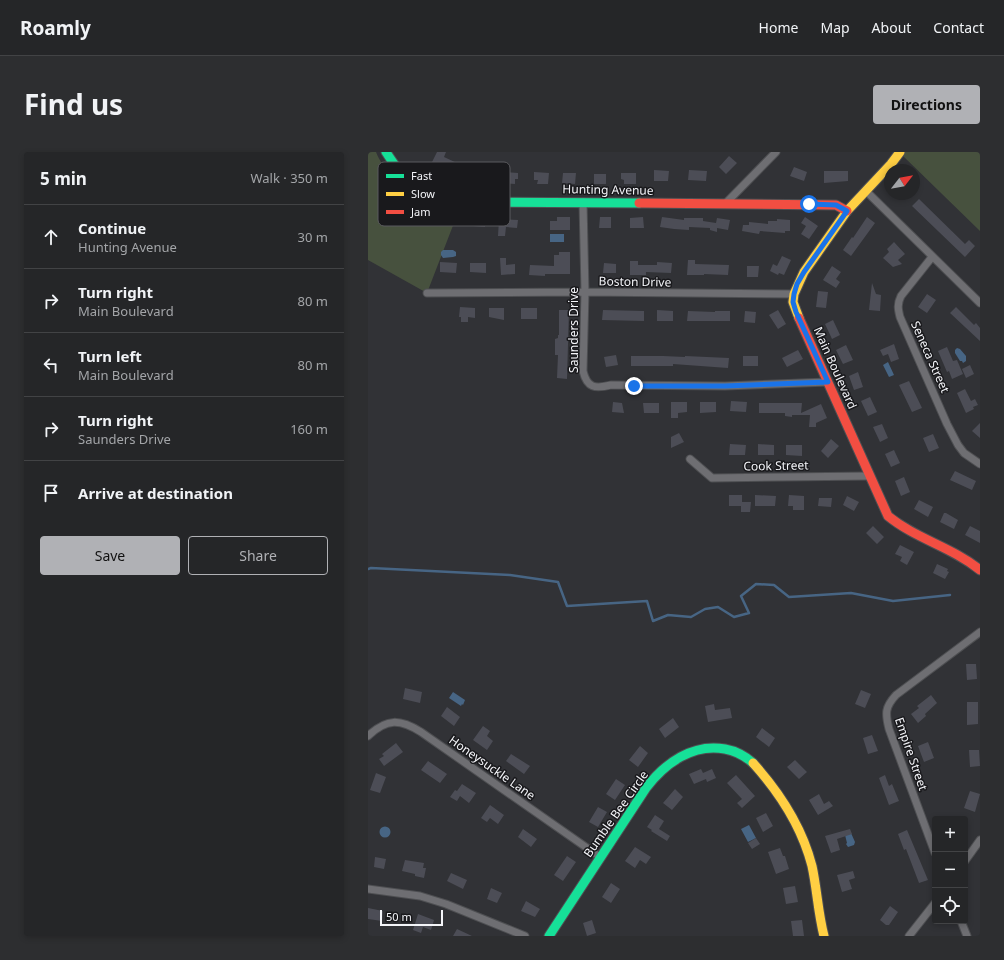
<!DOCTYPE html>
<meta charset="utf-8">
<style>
body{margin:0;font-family:"Noto Sans",sans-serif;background:#2d2e30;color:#f1f3f6}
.controls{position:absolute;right:12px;bottom:12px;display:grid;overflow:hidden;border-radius:4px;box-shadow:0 2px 6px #0003}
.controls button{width:36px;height:36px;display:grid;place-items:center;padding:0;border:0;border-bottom:1px solid #424345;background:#252628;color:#f1f3f6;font:20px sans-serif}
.compass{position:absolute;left:516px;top:12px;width:36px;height:36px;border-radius:50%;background:#252628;box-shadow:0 2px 6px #0003;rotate:59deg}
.scale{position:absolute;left:12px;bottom:10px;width:63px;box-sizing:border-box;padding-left:4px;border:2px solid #f4f5f9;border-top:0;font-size:11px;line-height:14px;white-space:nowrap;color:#f4f5f9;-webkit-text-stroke:3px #19191c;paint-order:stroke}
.stop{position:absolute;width:12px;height:12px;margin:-9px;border:3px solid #1a73e8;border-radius:50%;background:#fff}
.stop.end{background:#1a73e8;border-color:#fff;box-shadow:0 1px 4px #0008}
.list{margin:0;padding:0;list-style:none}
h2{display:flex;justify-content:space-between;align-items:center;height:52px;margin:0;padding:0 16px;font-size:17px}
h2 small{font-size:13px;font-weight:400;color:#a3a5a8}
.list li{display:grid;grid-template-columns:26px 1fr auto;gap:12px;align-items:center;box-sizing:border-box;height:64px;padding:0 16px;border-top:1px solid #424345}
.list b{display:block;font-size:15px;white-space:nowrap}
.list p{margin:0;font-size:13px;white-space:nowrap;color:#a3a5a8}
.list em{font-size:13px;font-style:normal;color:#a3a5a8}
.actions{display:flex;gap:8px;padding:12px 16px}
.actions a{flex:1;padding:9px 0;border:1px solid #b0b1b5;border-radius:4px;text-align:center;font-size:14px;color:#b0b1b5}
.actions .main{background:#b0b1b5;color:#111}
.icon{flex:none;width:22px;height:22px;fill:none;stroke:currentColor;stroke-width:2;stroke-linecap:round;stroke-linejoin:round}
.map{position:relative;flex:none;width:612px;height:784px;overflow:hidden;border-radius:4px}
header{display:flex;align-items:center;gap:24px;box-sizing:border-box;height:56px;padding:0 20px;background:#252628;border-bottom:1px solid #424345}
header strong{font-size:19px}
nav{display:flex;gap:22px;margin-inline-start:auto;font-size:14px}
.intro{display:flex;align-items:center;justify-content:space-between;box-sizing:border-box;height:96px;padding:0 24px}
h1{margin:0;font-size:28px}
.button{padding:10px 18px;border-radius:4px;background:#b0b1b5;color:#111;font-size:14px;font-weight:700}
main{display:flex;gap:24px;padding:0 24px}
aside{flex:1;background:#252628;border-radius:4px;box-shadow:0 2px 6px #0003}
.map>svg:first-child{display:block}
</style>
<header>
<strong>Roamly</strong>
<nav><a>Home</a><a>Map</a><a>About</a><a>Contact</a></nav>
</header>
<div class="intro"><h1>Find us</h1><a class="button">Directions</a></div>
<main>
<aside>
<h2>5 min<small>Walk · 350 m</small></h2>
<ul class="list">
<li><svg class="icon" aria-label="ahead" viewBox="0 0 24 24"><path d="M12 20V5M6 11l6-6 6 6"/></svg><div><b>Continue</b><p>Hunting Avenue</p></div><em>30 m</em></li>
<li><svg class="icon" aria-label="right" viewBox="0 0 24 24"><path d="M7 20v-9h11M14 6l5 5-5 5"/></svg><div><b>Turn right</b><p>Main Boulevard</p></div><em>80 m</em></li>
<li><svg class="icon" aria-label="left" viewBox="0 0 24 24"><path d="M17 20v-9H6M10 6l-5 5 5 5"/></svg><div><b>Turn left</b><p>Main Boulevard</p></div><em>80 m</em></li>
<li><svg class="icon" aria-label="right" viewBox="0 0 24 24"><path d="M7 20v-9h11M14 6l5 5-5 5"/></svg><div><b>Turn right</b><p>Saunders Drive</p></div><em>160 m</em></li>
<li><svg class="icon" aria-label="arrive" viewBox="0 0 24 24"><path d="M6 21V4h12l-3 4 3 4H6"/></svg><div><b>Arrive at destination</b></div></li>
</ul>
<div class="actions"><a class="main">Save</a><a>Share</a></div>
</aside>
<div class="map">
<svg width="612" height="784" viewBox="0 0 612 784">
<rect width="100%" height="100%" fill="#313236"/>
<path fill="#47513e" d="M0,0H8C14,17 40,44 57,51C66,55 82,56 91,58L59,141L0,108Z
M533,0H612V79L535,4Z"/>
<path fill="#476584" d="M182,82H196V90H182Z
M75,98H85L88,100V104L85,105L75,106L73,103V100Z
M589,196L592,197L598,204V209L595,211L594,209H592L587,201V198Z
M520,210L526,223L521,225L515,213Z
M85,540L97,548L95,553L94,552L93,554L81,546Z
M381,673L388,686L380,690L373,677Z
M11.5 680a5.5 5.5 0 1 1 11 0a5.5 5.5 0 1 1-11 0Z
M483,681L487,690L486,693L480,695L478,692L479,691L477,683Z"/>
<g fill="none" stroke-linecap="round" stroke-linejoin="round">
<path stroke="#476584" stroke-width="2.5" d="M0,417L3,416L142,423L190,430L199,454L279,449L285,469L300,463L323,465L337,457L350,455L366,465L381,461L373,444L388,432L406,433L421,445L483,441L525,449L582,443"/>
</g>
<path fill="#4c4d56" d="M69,0H78L76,5L89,11L85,21L71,15L72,13L64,10Z
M361,4L369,11L358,22L351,15Z
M426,15L439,20L436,29L422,24Z
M286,18L301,19L300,29H286Z
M321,18L339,19L338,29L320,28Z
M456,19H480V29L456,31Z
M135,20L150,21V27H147V32L134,31Z
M166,20L181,21L180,32H169L170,28H166Z
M195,21H208L207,32L194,31Z
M253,21H268V32H256V28L253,27Z
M226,22H238V32H226Z
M551,47L597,92L601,88L607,94L597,105L544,54Z
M100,64L117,65V75L93,73V66H100Z
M189,65H202V78H182V69H189Z
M232,65H243V76H231Z
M275,65L276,76H262V66Z
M294,65L316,68V66H335V69L348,71L349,66L362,68L360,78L349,76V80L342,78V76L321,75V78L306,77L292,75Z
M437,65L450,74L441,87L433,82L438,74L433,71Z
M499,65L507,71L483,104L475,98L484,85L485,86Z
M131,67L150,68L149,76L138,75L137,84H130Z
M409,67L422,68V79H417V81L392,79L391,82L374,79L375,73H381V70L400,72V69H409Z
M526,90L537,102L530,108L534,112L525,115L515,106L521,100L519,97Z
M191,100H202V122H177V124L161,123L162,113L186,114V103H191Z
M414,104L423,108L416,123L411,121L410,123L402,119L405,112L409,114Z
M132,106H138V113L147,112V122L133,123Z
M320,108H327V112L361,113L360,123L336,122V123H319Z
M262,109H270V113H289V110L304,111L303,121L278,120V123H262Z
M72,110L89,111L88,121L72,120Z
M102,111H118V121L102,120Z
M236,111L248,112V121H235Z
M379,114H391L390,125H379Z
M464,114L473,120L468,127L472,130L468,136L455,128Z
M504,131L508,142L513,143L512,159L501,158Z
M450,139L460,140L458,156L448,155Z
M559,142L568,148L559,161L550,155Z
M92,155L107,156V166L100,165V170H93V165H91Z
M588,155L606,173L608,171L612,176V189L582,161Z
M121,156H136V168L121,165Z
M153,156H169V167H153Z
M191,158H201L199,227L189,226L190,203H187V187L190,186V183H191Z
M235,158L276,159V169L234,168Z
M289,158L305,159V169H289Z
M410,158L418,172L410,177L401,163Z
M320,159L347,160V159H362V169H319Z
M377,159L388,160L387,171L376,170Z
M465,168L472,183L464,187L457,172Z
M526,192L531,207L523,210L520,202L515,204L512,198Z
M478,193L485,208L475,212L468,198Z
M579,195L585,209L589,208L595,222L584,227L581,219L579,220L570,199Z
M430,198L435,207L419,215L414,206Z
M248,203L250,213L238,215L236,205Z
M263,204H295L317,205V204L361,206L360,216L305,212V214H263Z
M375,204H390V214H375Z
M602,213L606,222L598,226L594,217Z
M490,220L495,235L486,238L481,224Z
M541,229L554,256L544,260L531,233Z
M597,237L603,249L607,247L610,253L605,255L606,257L598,261L589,241Z
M502,245L509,260L500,264L493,249Z
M363,249L379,250L378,260L362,259Z
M245,250L254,251L256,261L244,260Z
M303,250H319V260L310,261V266H303Z
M332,250H348V260L332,261Z
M275,251H291V261H276Z
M391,251H434L433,261L453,252L459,266L448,271V275H441L442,263H424V265L417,264V261H391Z
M612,271V286L604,279Z
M514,272L520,286L512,290L505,275Z
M311,281L316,290L303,296V285Z
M565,282L571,296L561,300L555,286Z
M463,287L471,294L460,306L453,299Z
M362,292L378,293L377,303H361Z
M390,292L406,293V303H390Z
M418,293H434V304L418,303Z
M526,298L532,311L523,315L517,302Z
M587,319L608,329L604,338L582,328Z
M536,325L542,340L533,344L527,329Z
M361,343H374V350H383L382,360H373V354H361Z
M387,343L408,344L407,354H387Z
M421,343L436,344V358H425V354H420Z
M479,344L491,350L486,359L475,353Z
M451,346H464L463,355L450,354Z
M551,348L565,355L560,365L546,357Z
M576,361H578L590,368L586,377L572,370Z
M505,374L516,385L509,392L498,381Z
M602,374L612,379V391L597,383Z
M532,393L546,400L539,413L532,409L534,405L527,402Z
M569,412L580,417L579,419L581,420L577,427L565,421Z
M598,512H608L609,527L599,528Z
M37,536L54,540L52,551L35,547Z
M493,538L503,542L497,556L487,552Z
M563,543L569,551L557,562L558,564L550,571L543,562L551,556L549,554Z
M599,550H610V572L599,573Z
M346,552L347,558L362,556L364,566L340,570L337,554Z
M79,555L92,565L86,574L73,564Z
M305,566L311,575L297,586L291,577Z
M115,574L122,579L119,584L125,589L119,598L105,588Z
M394,576L407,586L401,595L388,585Z
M504,583L510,599L500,602L495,586Z
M560,590L566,606L556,610L550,594Z
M28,591L35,600L16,614L11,607L16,604L14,602Z
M272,594L280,601L270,615L261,608Z
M601,598H611L612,614L602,615Z
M143,602L162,614L156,622L138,609Z
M427,608L439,620L431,627L419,615Z
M60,609L79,622L72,631L53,618Z
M333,617L335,621L344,617L348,626L339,630L338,627L326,632L321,622Z
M8,621L18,625L12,641L2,638Z
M368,623L387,644L374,656L369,651L374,647L359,631Z
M517,623L521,634L524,632L531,649L521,653L511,626Z
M248,627L257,633L247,648L238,642Z
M94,632L108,641L101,651L92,644L89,649L82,645L87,638L89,639Z
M307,637L315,645L304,658L295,651Z
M602,639L612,642L607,660L596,656Z
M451,642L456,652L461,649L465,654L450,663L441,648Z
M122,653L136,663L130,672L122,666L119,670L113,666Z
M230,655L239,660L230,675L221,670Z
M398,661L405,674L395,680L388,666Z
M287,663L296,669L291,677L302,684L299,689L283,679L284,678L279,675Z
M155,677L169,687L163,695L150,685Z
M482,677L484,682L469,687L472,698L463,701L457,684Z
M539,678L560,728L551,731L538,697L536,698L530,682Z
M388,686L392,692L384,697L380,691Z
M267,695L283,705L278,712L272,708L267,716L257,709Z
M412,696L415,704H417L421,717L408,722L400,700Z
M199,704L208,710L195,729L186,723Z
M7,705L18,707L16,717L6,715Z
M37,708L56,711L55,716H58L56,726L47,724V722L34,719Z
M485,719L487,726L481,728L484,737L474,740L469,723Z
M83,721L99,728L95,737L79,729Z
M243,731L252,737L243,751L234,745Z
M427,734L430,750L418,752L415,736Z
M123,736L134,741L129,751L119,747Z
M158,749L172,757L167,765L153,759Z
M522,754L530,760L521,773H518L512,768Z
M0,756L15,759L14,769L0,767Z
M50,762L66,768L63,778L55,775L53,781L45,778Z
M224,768L228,781L219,784L215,771Z
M434,768L436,784H425L423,769Z
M89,777L104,784H85Z"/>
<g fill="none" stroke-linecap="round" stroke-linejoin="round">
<defs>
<path id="street" d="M498,39L612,151
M215,50L217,140L215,219C219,236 227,237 243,233L357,234L460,230
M358,51L408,0
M564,105L533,144C529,152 530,157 532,165L579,272L590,293L596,301L612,312
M59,141L217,140L426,142
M322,307L344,326L502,324
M0,584C19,566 32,567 53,580L232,705
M567,701L521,577C517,561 517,555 528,543L612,480
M597,709L612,688
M0,737L52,744L78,752L157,784
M593,769L599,784
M541,784L567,751"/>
<path id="fast" d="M18,0C37,32 58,44 94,50L271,51
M181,784L278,636C297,611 325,591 357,597C368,599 377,604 385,611"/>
<path id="slow" d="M431,166L425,150L426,142L436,120L479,59L523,12L532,0
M385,611C412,641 434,675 444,714C449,737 450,761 456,784"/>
<path id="jam" d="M271,51L468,53L479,59
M431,166L520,364C548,387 584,395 612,418"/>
</defs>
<use href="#street" stroke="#4e4f52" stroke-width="9"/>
<use href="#fast" stroke="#4e4f52" stroke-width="11"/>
<use href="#slow" stroke="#4e4f52" stroke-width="11"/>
<use href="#jam" stroke="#4e4f52" stroke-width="11"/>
<use href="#street" stroke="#6e6e72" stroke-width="7"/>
<use href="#fast" stroke="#16e098" stroke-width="9"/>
<use href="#slow" stroke="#ffcf43" stroke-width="9"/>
<use href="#jam" stroke="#f24e42" stroke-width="9"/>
</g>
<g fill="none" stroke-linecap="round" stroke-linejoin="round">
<path stroke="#1a73e8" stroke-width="5" d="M266,234H357L460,230L428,160L425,150L426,142L429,132L436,120L479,59L468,53L441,52"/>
</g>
<g text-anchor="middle" stroke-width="3" stroke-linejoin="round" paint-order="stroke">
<g font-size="12" fill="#f4f5f9" stroke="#19191c">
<text transform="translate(240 38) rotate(1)" y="4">Hunting Avenue</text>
<text transform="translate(267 130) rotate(1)" y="4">Boston Drive</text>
<text transform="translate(206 178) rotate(-90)" y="4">Saunders Drive</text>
<text transform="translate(562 205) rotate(66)" y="4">Seneca Street</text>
<text transform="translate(467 216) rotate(66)" y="4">Main Boulevard</text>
<text transform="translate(408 314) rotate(-1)" y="4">Cook Street</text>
<text transform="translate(543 602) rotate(71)" y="4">Empire Street</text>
<text transform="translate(124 616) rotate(35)" y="4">Honeysuckle Lane</text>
<text transform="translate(248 662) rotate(-55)" y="4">Bumble Bee Circle</text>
</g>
</g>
<rect x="10" y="10" width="132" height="64" rx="6" fill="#19191c" stroke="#5b5b5e" stroke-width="1"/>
<rect x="18" y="22" width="18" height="4" fill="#16e098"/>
<rect x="18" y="40" width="18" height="4" fill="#ffcf43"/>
<rect x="18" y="58" width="18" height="4" fill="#f24e42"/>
<g font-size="11" fill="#f4f5f9">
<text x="43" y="28">Fast</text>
<text x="43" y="46">Slow</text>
<text x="43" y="64">Jam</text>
</g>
</svg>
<div class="controls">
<button>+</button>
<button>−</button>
<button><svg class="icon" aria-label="locate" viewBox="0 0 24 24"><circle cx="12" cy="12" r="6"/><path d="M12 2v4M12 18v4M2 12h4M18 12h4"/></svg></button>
</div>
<svg class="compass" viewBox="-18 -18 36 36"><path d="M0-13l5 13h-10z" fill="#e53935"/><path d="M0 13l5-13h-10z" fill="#a3a5a8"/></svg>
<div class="scale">50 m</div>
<div class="stop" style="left:441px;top:52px"></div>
<div class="stop end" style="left:266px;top:234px"></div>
</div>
</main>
